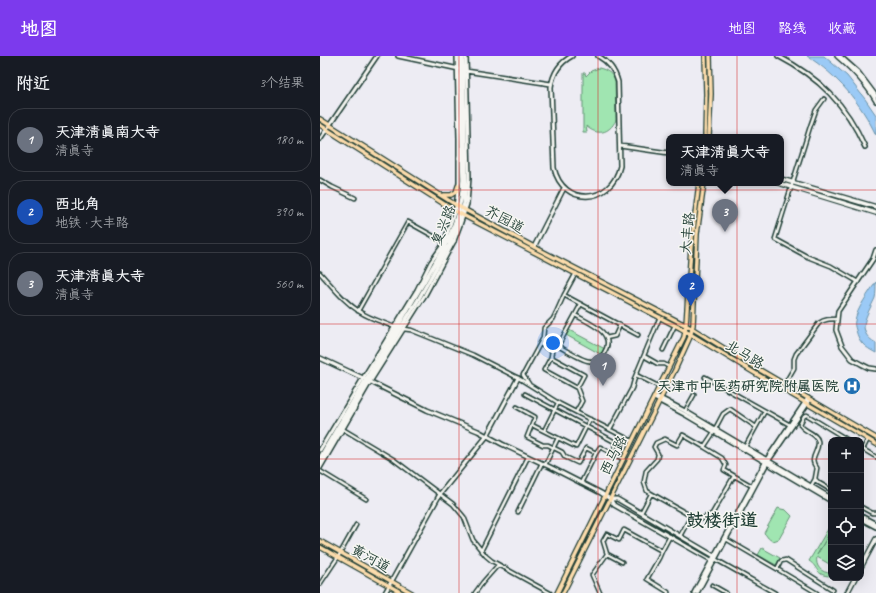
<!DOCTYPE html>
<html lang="zh">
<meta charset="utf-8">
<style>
body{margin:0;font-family:Caveat,"LXGW WenKai TC",sans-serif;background:#242831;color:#f1f3f6}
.controls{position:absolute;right:12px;bottom:12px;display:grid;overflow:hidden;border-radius:8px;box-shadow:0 4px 16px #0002}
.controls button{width:36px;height:36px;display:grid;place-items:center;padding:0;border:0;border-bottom:1px solid #363941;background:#171b24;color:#f1f3f6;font:20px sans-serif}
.you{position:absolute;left:233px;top:287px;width:14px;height:14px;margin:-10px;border:3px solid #fff;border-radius:50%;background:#1a73e8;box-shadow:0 0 0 6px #1a73e833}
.badge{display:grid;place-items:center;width:26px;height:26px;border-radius:50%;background:#7c3aed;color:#fff;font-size:13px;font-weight:700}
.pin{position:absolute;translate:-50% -33px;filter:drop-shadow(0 1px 2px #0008)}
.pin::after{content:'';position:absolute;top:21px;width:14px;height:12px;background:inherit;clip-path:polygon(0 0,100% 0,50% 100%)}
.popup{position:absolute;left:346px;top:78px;width:118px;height:52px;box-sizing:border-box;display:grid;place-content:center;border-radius:8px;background:#171b24;filter:drop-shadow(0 1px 3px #0005);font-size:13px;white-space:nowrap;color:#9ea1a6}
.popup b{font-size:15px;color:#f1f3f6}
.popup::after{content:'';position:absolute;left:50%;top:100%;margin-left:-8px;border:8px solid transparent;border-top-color:#171b24}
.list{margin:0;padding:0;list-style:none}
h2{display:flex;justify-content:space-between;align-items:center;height:52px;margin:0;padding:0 16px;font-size:17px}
h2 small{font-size:13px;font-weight:400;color:#9ea1a6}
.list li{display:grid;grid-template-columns:26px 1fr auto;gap:12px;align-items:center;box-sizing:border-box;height:64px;margin:0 8px 8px;padding:0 8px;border:1px solid #363941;border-radius:16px}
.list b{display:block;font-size:15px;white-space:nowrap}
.list p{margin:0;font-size:13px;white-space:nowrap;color:#9ea1a6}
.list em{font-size:13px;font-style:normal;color:#9ea1a6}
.icon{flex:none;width:22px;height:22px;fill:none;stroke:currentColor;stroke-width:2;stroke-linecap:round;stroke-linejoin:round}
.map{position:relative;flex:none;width:556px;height:537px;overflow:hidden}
header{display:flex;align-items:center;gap:24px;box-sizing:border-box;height:56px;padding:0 20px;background:#7c3aed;color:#fff}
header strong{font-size:19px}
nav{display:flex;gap:22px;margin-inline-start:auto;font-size:14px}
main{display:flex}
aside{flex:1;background:#171b24}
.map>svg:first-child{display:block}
</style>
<header>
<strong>地图</strong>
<nav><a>地图</a><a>路线</a><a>收藏</a></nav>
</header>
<main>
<aside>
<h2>附近<small>3个结果</small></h2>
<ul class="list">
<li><span class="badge" style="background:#6b7280">1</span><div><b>天津清真南大寺</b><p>清真寺</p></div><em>180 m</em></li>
<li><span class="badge" style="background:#1a4fb4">2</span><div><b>西北角</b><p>地铁 · 大丰路</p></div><em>390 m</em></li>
<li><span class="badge" style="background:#6b7280">3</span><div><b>天津清真大寺</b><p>清真寺</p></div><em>560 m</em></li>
</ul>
</aside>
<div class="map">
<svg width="556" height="537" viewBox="0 0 556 537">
<rect width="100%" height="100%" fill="#edecf3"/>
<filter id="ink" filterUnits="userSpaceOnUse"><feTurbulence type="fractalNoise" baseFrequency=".025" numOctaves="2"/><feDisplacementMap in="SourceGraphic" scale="8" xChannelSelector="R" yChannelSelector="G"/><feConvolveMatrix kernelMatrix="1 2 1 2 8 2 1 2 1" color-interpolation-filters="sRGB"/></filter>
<g filter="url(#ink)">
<path fill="#a0e5b1" stroke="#609172" d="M279,12C287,14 292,17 295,25L296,64C289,78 277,80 266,70L267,76H263V17H265L266,20L271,15Z
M249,274L285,293L282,299L246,279Z
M458,452L461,453L466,454L472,460L459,483L453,485C447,483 447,479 444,477Z
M511,468V474L497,499L511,475V509L497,501C495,510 501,517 511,517V520C495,520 499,511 489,505Z
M442,492L460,502L456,509L438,499Z"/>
<path fill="#9bcaf6" stroke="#6992a8" d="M487,0H504L527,20L545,43L556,59V79C541,47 517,19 487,0Z
M556,226C556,231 556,238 555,242C548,258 534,275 556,287V297C545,291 539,287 536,274C535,271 534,268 535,265C536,254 550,235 556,226Z"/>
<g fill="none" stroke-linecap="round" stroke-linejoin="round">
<defs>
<path id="minor" d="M504,43L496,54L490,71L455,183L488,201L511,210L538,226
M0,124L12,131L35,142
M0,217C13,231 24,246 40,256C51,263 63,266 74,271
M244,239L318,279
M38,255L88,166L124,186
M255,259C269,267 297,277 284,297C280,303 275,306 269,305C261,304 246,294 238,290L261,248
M83,273L91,274L153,299L200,323L240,348L312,385
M286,282L295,280L300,269
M220,288L232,295L231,301L224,314L257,332L262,345L256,356
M343,294L355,269
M324,300L338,308H344L349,311
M231,301L264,319L257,332
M277,305L279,315L286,319
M316,319L340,331
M385,321L470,369
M209,328L203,319L223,282L224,272L233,263L236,257L244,239L256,217
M464,329L474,312V303L476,298L499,267C505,263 510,263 517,263
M205,338L297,387L292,397L303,403
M197,351L215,361L207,381L223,389H228L242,396L245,401L258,407L266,392L276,397L280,391L292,397
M365,355L374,339
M212,369L256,391L270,363
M21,372L73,403L133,448L144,461L153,484L166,500L172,505L230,537
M290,373L312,332L315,321L340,261
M395,373L403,358L410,353L436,371
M224,375L238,347
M394,376L384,391L402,402L406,409L404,414L432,430
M425,391L445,355
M541,392L556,401
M543,393L548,383
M225,409L238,382
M0,415L46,443
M261,427L276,397
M491,430L495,423
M511,434L499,427L495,423L497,412C487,402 500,396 498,385C496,376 483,376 480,368L484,360L487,359L528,384
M541,451L552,457H556
M198,456L222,407
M321,457L331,438
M371,460L381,463L392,458L414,420
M360,480L371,460L327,435L324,426L326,415L337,403L338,398L334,391L336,387L345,383L357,389L363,379L384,391
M406,483L457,513L461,505L466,504L513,534
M161,495L208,401
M342,495L350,480
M287,498L283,485L287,478L299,484L304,474L342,495L339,502L327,523L348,536V537
M395,503L455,537
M457,513L497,537
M0,528L18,501L36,469
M392,529L406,537
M155,537L163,526L178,509
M280,537L272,519L287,498L302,506"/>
<path id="tertiary" d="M78,0L139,13
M252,0C239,7 233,17 231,31L234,112C243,151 291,149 300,110L298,26C295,14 289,6 278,0
M458,0C500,22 526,48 545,91
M517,0C532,13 546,27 556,45
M520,0L538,16L556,40
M146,15L231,28
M0,83L57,0
M300,90L349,97
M214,191L244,132
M556,194L553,203L518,255L516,274L522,290L532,303L541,308L549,312L556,313
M49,325L107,354L158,375L182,388L232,412L281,437L290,443L294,449L391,504L395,503
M336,340L365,355L511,442
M334,342L364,358L511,445
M0,394L45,319L97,234L111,206L123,189L127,178L136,151L139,126V83L137,0
M0,412L50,326L105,239L134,185L140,169L147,148L149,122L146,0
M290,443H297L394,500
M541,460L556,468
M541,463L556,471
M65,537L120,438L167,380L198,322
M374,537L447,403L488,342
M377,537L447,407L490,344"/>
<path id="secondary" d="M139,102L141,94
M461,123L556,151
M458,127L556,157
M128,191L134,185
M0,302L47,324
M0,402C40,332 83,263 123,193C135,171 142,149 143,124L140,0
M0,407L48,325L98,244L129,189L138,168L144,148L146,125L143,0
M541,511L556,483
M527,537L535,522"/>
<path id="primary" d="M0,63L136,149L214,191L373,273L428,307L556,382
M0,69L135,155L360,272L433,316L556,388
M385,81L386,38L385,0
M389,81L391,38L390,0
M123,139H131L136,136L138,130
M0,485L92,537
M0,491L82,537
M237,537L349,311L364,281L366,269L371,190L379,127
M243,537L355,314L370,281L373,269L376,202L377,178L384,127"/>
</defs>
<use href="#minor" stroke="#1f3d34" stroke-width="5.5"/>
<use href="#tertiary" stroke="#1f3d34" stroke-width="6"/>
<use href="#secondary" stroke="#1f3d34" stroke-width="6"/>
<use href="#primary" stroke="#1f3d34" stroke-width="6"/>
<use href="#minor" stroke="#f6f6f2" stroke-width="2.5"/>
<use href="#tertiary" stroke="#f6f6f2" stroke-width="3"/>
<use href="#secondary" stroke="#f6f6f2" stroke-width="3.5"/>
<use href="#primary" stroke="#fcdcac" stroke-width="3.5"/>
</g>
</g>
<path fill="none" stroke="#d62828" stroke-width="1" stroke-opacity="0.55" d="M139,0V537M278,0V537M417,0V537M0,134H556M0,268H556M0,403H511M541,403H556"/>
<defs>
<symbol id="hospital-disc" viewBox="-11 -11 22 22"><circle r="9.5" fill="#1f6fb2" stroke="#f6f6f2"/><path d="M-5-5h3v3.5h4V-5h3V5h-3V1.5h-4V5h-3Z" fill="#fff"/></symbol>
</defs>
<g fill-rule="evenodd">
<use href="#hospital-disc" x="522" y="320" width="20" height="20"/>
</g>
<g text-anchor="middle" stroke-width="3" stroke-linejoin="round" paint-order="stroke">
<g font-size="14" fill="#1f3d34" stroke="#f6f6f2">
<text transform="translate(185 163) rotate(28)" y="5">芥园道</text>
<text transform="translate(123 169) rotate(-68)" y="5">复兴路</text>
<text transform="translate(367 177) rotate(-84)" y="5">大丰路</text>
<text transform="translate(425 298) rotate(31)" y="5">北马路</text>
<text transform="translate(293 399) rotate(-63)" y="5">西马路</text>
<text transform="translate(51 502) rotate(29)" y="5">黄河道</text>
</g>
<g font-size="14" font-weight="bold" fill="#1f3d34" stroke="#f6f6f2" text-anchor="end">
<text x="519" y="335">天津市中医药研究院附属医院</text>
</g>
<g font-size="18" font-weight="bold" fill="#1f3d34" stroke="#f6f6f2">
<text x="402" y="470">鼓楼街道</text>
</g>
</g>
</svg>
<div class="controls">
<button>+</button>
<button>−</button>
<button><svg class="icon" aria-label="locate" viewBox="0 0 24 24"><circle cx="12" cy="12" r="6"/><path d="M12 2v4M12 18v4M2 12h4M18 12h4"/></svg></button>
<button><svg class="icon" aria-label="layers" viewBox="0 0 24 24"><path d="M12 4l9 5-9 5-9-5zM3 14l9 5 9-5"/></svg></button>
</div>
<div class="you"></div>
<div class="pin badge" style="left:283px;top:330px;background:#6b7280">1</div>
<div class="pin badge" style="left:371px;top:250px;background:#1a4fb4">2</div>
<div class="pin badge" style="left:405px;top:176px;background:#6b7280">3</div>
<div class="popup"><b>天津清真大寺</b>清真寺</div>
</div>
</main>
